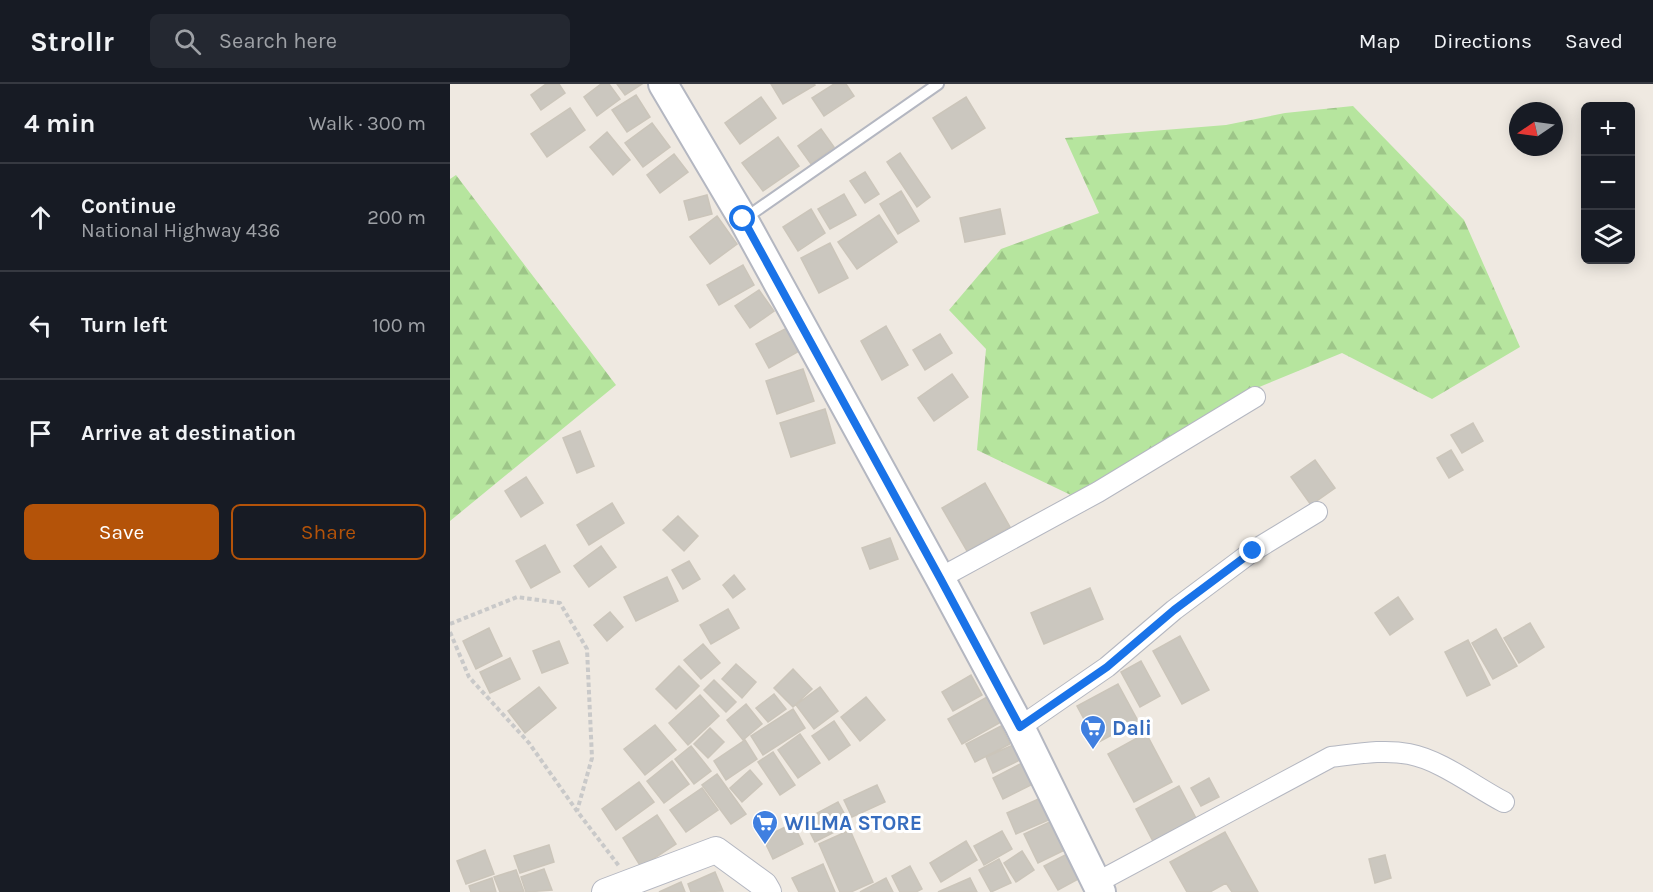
<!DOCTYPE html>
<meta charset="utf-8">
<style>
body{margin:0;font-family:Karla,sans-serif;background:#242831;color:#f1f3f6}
.controls{position:absolute;right:18px;top:18px;display:grid;overflow:hidden;border-radius:9px;box-shadow:0 3px 15px #0003}
.controls button{width:54px;height:54px;display:grid;place-items:center;padding:0;border:0;border-bottom:2px solid #363941;background:#171b24;color:#f1f3f6;font:30px sans-serif}
.compass{position:absolute;left:1059px;top:18px;width:54px;height:54px;border-radius:50%;background:#171b24;box-shadow:0 3px 15px #0003;rotate:257deg}
.stop{position:absolute;width:18px;height:18px;margin:-14px;border:4px solid #1a73e8;border-radius:50%;background:#fff}
.stop.end{background:#1a73e8;border-color:#fff;box-shadow:0 2px 6px #0008}
.list{margin:0;padding:0;list-style:none}
h2{display:flex;justify-content:space-between;align-items:center;height:78px;margin:0;padding:0 24px;font-size:26px}
h2 small{font-size:20px;font-weight:400;color:#9ea1a6}
.list li{display:grid;grid-template-columns:39px 1fr auto;gap:18px;align-items:center;box-sizing:border-box;height:108px;padding:0 24px;border-top:2px solid #363941}
.list b{display:block;font-size:22px;white-space:nowrap}
.list p{margin:0;font-size:20px;white-space:nowrap;color:#9ea1a6}
.list em{font-size:20px;font-style:normal;color:#9ea1a6}
.actions{display:flex;gap:12px;padding:18px 24px}
.actions a{flex:1;padding:14px 0;border:2px solid #b45309;border-radius:9px;text-align:center;font-size:21px;color:#b45309}
.actions .main{background:#b45309;color:#fff}
.icon{flex:none;width:33px;height:33px;fill:none;stroke:currentColor;stroke-width:2;stroke-linecap:round;stroke-linejoin:round}
.map{position:relative;flex:none;width:1203px;height:808px;overflow:hidden}
header{display:flex;align-items:center;gap:36px;box-sizing:border-box;height:84px;padding:0 30px;background:#171b24;border-bottom:2px solid #363941}
header strong{font-size:28px}
nav{display:flex;gap:33px;margin-inline-start:auto;font-size:21px}
.search{width:420px;height:54px;background:#242831;display:flex;align-items:center;gap:15px;box-sizing:border-box;padding:0 21px;border-radius:9px;color:#9ea1a6;font-size:22px}
main{display:flex}
aside{flex:1;background:#171b24}
.map>svg:first-child{display:block}
</style>
<header>
<strong>Strollr</strong>
<div class="search"><svg class="icon" aria-label="search" viewBox="0 0 24 24"><circle cx="10" cy="10" r="6"/><path d="M15 15l6 6"/></svg>Search here</div>
<nav><a>Map</a><a>Directions</a><a>Saved</a></nav>
</header>
<main>
<aside>
<h2>4 min<small>Walk · 300 m</small></h2>
<ul class="list">
<li><svg class="icon" aria-label="ahead" viewBox="0 0 24 24"><path d="M12 20V5M6 11l6-6 6 6"/></svg><div><b>Continue</b><p>National Highway 436</p></div><em>200 m</em></li>
<li><svg class="icon" aria-label="left" viewBox="0 0 24 24"><path d="M17 20v-9H6M10 6l-5 5 5 5"/></svg><div><b>Turn left</b></div><em>100 m</em></li>
<li><svg class="icon" aria-label="arrive" viewBox="0 0 24 24"><path d="M6 21V4h12l-3 4 3 4H6"/></svg><div><b>Arrive at destination</b></div></li>
</ul>
<div class="actions"><a class="main">Save</a><a>Share</a></div>
</aside>
<div class="map">
<svg width="1203" height="808" viewBox="0 0 1203 808">
<defs>
<pattern id="forest-firs" width="22" height="20" patternUnits="userSpaceOnUse" patternTransform="scale(1.5)"><rect width="22" height="20" fill="#b6e59e"/><path d="M5 1l3.5 6h-7zM16 11l3.5 6h-7z" fill="#9dc588"/></pattern>
</defs>
<rect width="100%" height="100%" fill="#efe9e1"/>
<path fill="url(#forest-firs)" d="M903,22L1014,136L1070,263L982,315L892,269L802,306L627,414L527,366L536,265L499,226L551,165L649,129L615,54L776,41L835,29Z
M6,91L166,301L0,437V95Z"/>
<path fill="#cbc7bf" stroke="#cbc5ba" stroke-width="1.5" d="M96,0H109L115,9L91,26L81,11Z
M151,0H159L170,15L147,32L134,13Z
M167,0H192L175,11Z
M321,0H364L365,1L333,20Z
M384,0H396L404,12L374,32L362,14Z
M186,11L200,33L177,48L162,26Z
M311,13L326,34L290,60L275,39Z
M516,13L535,44L502,65L483,34Z
M120,24L135,46L97,73L81,50Z
M202,39L220,63L193,83L175,59Z
M371,45L384,63L361,80L348,62Z
M157,48L180,76L163,91L140,63Z
M328,53L349,82L313,107L292,79Z
M450,69L480,113L467,123L437,78Z
M224,70L238,88L210,109L197,91Z
M415,88L429,110L415,119L400,97Z
M451,107L469,137L448,150L430,120Z
M394,110L406,131L380,145L368,125Z
M257,111L262,130L239,136L234,117Z
M361,125L375,149L348,167L333,143Z
M550,125L555,150L515,158L510,134Z
M429,131L447,158L407,185L388,158Z
M267,132L287,160L260,180L240,153Z
M380,159L398,194L369,209L351,174Z
M293,181L304,201L269,221L257,201Z
M309,206L324,227L300,244L285,222Z
M436,242L458,281L432,296L411,257Z
M339,243L351,266L319,284L306,260Z
M490,250L502,269L475,286L463,266Z
M353,285L364,317L327,330L316,297Z
M502,290L518,313L484,337L468,314Z
M375,325L385,359L341,373L330,339Z
M1023,339L1033,357L1012,369L1001,351Z
M130,347L144,382L127,389L113,354Z
M1001,366L1013,386L999,394L987,374Z
M865,376L885,404L861,421L841,393Z
M76,393L93,419L71,433L55,407Z
M535,399L560,443L517,467L492,424Z
M162,419L174,439L139,461L127,441Z
M228,432L248,452L234,467L213,446Z
M440,454L448,475L420,485L412,464Z
M95,461L110,488L81,504L66,477Z
M151,462L166,483L139,503L124,482Z
M239,477L250,495L233,505L222,486Z
M284,491L295,505L283,514L273,501Z
M217,493L228,517L186,537L174,513Z
M640,504L653,535L594,560L581,529Z
M948,513L963,535L940,551L925,529Z
M278,525L289,544L261,560L250,541Z
M160,528L173,543L157,557L144,541Z
M1080,539L1094,563L1069,579L1054,554Z
M39,544L52,572L26,585L13,557Z
M1046,545L1067,582L1043,595L1022,559Z
M730,552L759,606L732,620L703,567Z
M1018,556L1040,601L1017,612L995,568Z
M109,557L118,579L92,589L83,567Z
M253,560L270,579L251,595L234,576Z
M60,574L70,595L40,609L30,588Z
M691,577L710,612L690,623L671,588Z
M286,580L306,598L292,614L272,595Z
M229,582L249,602L226,625L206,605Z
M343,585L362,605L343,623L324,604Z
M521,591L532,611L503,627L492,608Z
M264,596L286,618L276,628L254,606Z
M668,600L688,637L647,659L627,622Z
M89,603L106,624L75,649L58,627Z
M370,603L388,627L364,645L346,621Z
M324,610L336,625L318,638L306,624Z
M250,611L269,632L238,661L219,639Z
M416,613L435,636L410,657L391,633Z
M537,613L551,638L512,660L498,635Z
M296,620L312,640L293,656L277,636Z
M343,625L355,644L313,671L301,652Z
M384,637L400,661L379,676L362,652Z
M205,641L226,666L195,691L174,665Z
M551,642L560,660L525,678L516,660Z
M260,644L274,658L258,674L244,660Z
M696,649L722,698L684,718L658,670Z
M350,650L370,679L348,694L328,666Z
M295,656L307,675L276,696L264,677Z
M563,661L570,676L543,689L536,673Z
M241,662L261,687L244,700L225,675Z
M323,668L345,701L330,711L308,678Z
M222,677L239,700L214,719L197,697Z
M576,677L587,698L553,715L543,694Z
M300,686L312,700L292,718L280,704Z
M267,690L296,730L281,740L252,701Z
M759,694L769,713L751,722L741,704Z
M189,698L204,718L166,746L152,725Z
M427,701L435,718L402,733L394,716Z
M729,702L748,738L705,761L686,725Z
M252,704L268,726L236,748L220,726Z
M593,713L603,734L566,750L557,729Z
M388,718L400,740L365,758L354,736Z
M207,731L226,760L191,783L173,754Z
M604,736L617,765L588,779L574,750Z
M343,739L353,760L323,775L313,754Z
M400,746L423,798L401,808H390L369,760Z
M552,747L562,765L534,781L524,762Z
M775,748L808,808H782L776,799L760,808H737L720,778Z
M516,757L527,776L491,798L480,779Z
M99,761L104,778L70,789L64,772Z
M35,766L44,790L16,800L7,777Z
M572,767L584,786L566,798L554,779Z
M619,769L632,793L608,806L594,782Z
M935,771L941,794L925,799L919,775Z
M549,775L561,799L541,808L529,786Z
M373,780L385,808H349L342,794Z
M460,782L472,805L466,808H450L442,792Z
M94,785L102,806L76,808L71,793Z
M66,786L74,808H50L44,793Z
M265,788L273,807L241,808L238,800Z
M42,794L46,808H21L19,802Z
M436,794L443,808H410Z
M520,794L527,808H488Z
M231,798L235,808H209Z"/>
<g fill="none" stroke-linecap="round" stroke-linejoin="round">
<defs>
<path id="service" d="M294,135L488,0"/>
<path id="minor" d="M490,494L648,408L805,313
M570,643L657,583L724,526L803,467L867,428
M646,799L881,673C907,670 934,665 959,670C991,676 1025,703 1054,718"/>
<path id="tertiary" d="M155,808L266,766L314,801L318,808"/>
<path id="secondary" d="M213,0L293,135L490,494L570,643L651,808"/>
</defs>
<use href="#service" stroke="#b4b7c1" stroke-width="14"/>
<use href="#minor" stroke="#b4b7c1" stroke-width="22"/>
<use href="#tertiary" stroke="#b4b7c1" stroke-width="28"/>
<use href="#secondary" stroke="#b4b7c1" stroke-width="32"/>
<path stroke="#c9c9c9" stroke-width="4" stroke-dasharray="4.5 3" stroke-linecap="butt" d="M0,540L67,513L110,519L137,565L142,674L127,727
M0,548L19,593L79,659L127,727L169,782"/>
<use href="#service" stroke="#fff" stroke-width="10"/>
<use href="#minor" stroke="#fff" stroke-width="20"/>
<use href="#tertiary" stroke="#fff" stroke-width="26"/>
<use href="#secondary" stroke="#fff" stroke-width="28"/>
</g>
<g fill="none" stroke-linecap="round" stroke-linejoin="round">
<path stroke="#1a73e8" stroke-width="8" d="M293,135L490,494L570,643L657,583L724,526L803,467"/>
</g>
<defs>
<symbol id="supermarket-pin" viewBox="-11 -11 22 30"><path d="M0 17L-7.5 6A9.5 9.5 0 1 1 7.5 6Z" fill="#3f7fe0" stroke="#fff"/><path d="M-6-5.5h2.5l.6 2H6L4.5 2H-2.5L-4.4-4H-6ZM-1.5 3.2a1.3 1.3 0 1 0 .1 0ZM3 3.2a1.3 1.3 0 1 0 .1 0Z" fill="#fff"/></symbol>
</defs>
<g fill-rule="evenodd">
<use href="#supermarket-pin" x="628" y="629" width="30" height="40"/>
<use href="#supermarket-pin" x="300" y="724" width="30" height="40"/>
</g>
<g text-anchor="middle" stroke-width="6" stroke-linejoin="round" paint-order="stroke">
<g font-size="21" font-weight="bold" fill="#366cbe" stroke="#fff" text-anchor="start">
<text x="662" y="651">Dali</text>
<text x="334" y="746">WILMA STORE</text>
</g>
</g>
</svg>
<div class="controls">
<button>+</button>
<button>−</button>
<button><svg class="icon" aria-label="layers" viewBox="0 0 24 24"><path d="M12 4l9 5-9 5-9-5zM3 14l9 5 9-5"/></svg></button>
</div>
<svg class="compass" viewBox="-18 -18 36 36"><path d="M0-13l5 13h-10z" fill="#e53935"/><path d="M0 13l5-13h-10z" fill="#9ea1a6"/></svg>
<div class="stop" style="left:293px;top:135px"></div>
<div class="stop end" style="left:803px;top:467px"></div>
</div>
</main>
